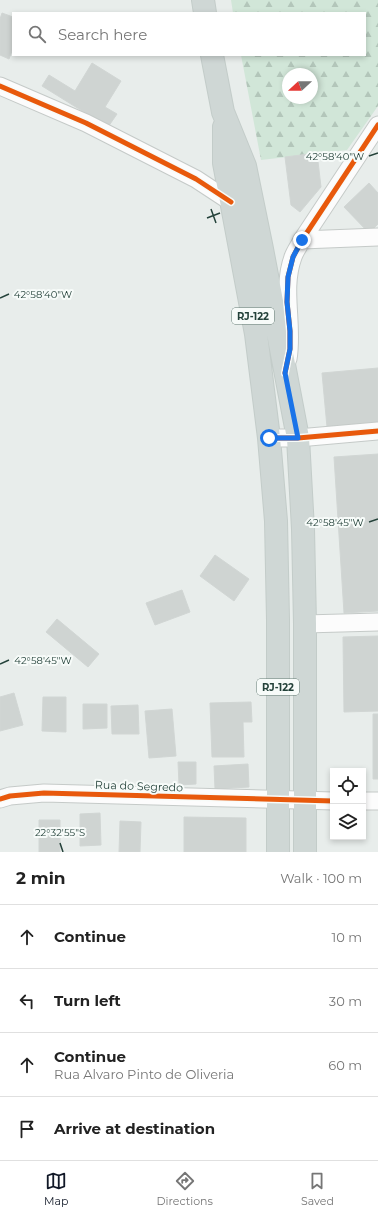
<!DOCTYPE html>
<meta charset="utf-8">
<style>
body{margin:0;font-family:Montserrat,sans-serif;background:#f6f6f6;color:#222}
.controls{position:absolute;right:12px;bottom:12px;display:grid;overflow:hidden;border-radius:0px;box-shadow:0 2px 6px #0003}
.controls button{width:36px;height:36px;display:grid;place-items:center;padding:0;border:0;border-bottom:1px solid #e0e0e0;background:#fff;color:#222;font:20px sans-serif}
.compass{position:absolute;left:282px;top:68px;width:36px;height:36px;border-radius:50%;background:#fff;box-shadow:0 2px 6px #0003;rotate:249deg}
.stop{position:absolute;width:12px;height:12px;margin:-9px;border:3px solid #1a73e8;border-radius:50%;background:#fff}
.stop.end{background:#1a73e8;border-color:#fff;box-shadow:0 1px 4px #0008}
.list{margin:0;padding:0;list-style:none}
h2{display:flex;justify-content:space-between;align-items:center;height:52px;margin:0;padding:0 16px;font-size:17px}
h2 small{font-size:13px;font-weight:400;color:#767676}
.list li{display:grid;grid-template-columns:26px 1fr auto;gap:12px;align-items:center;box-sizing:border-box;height:64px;padding:0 16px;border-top:1px solid #e0e0e0}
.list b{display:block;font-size:15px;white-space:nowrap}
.list p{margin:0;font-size:13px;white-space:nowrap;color:#767676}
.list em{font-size:13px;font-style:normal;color:#767676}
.icon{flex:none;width:22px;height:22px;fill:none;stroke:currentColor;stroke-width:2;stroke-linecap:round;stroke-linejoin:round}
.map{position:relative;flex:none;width:378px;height:852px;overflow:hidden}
.search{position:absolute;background:#fff;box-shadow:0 2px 6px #0003;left:12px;right:12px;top:12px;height:44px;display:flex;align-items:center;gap:10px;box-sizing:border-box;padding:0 14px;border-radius:0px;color:#767676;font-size:15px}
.sheet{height:308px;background:#fff}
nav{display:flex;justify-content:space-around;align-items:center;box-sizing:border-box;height:56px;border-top:1px solid #e0e0e0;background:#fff;font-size:11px;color:#767676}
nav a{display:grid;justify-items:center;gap:2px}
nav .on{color:#111827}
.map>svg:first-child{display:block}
</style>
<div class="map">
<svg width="378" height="852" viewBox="0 0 378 852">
<defs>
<pattern id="forest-firs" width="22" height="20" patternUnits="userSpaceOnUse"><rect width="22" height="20" fill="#d1e6d8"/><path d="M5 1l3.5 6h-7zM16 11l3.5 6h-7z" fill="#b3c6ba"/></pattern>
</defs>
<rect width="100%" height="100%" fill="#e8edeb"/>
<path fill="url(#forest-firs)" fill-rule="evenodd" d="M231,0H378V106L347,150L261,160L241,55H365V13H233ZM288,74H312V98H288Z"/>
<path fill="#cfd4d2" stroke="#d1d6d4" d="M2,13L13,17V48L9,59L0,55V19Z
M92,63L121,81L105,107L117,114L108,127L42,86L49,75L75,91Z
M317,153L321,187L300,212L291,205L285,157Z
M369,183L378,193V224L369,233L344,207Z
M378,368V422L327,427L322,373Z
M378,454V611L344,613L334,457Z
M215,555L249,579L234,601L200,576Z
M182,590L190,612L155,625L146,603Z
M57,619L99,654L88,667L46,632Z
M378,636V711L344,712L343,637Z
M14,693L23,725L0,731V697Z
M43,697H66V732L42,731Z
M251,702L252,722H243L244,757H212L210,703Z
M83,704H107V728L83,729Z
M138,705L139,734H112L111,706Z
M172,709L176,756L149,758L145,711Z
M373,714H378V779H373Z
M178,762H196V784L179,785Z
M248,764L249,787L215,789L214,766Z
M100,813L101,845L80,846V814Z
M184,817L246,818V852H184Z
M39,820H60V852H39Z
M120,821L141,822L140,852H119Z"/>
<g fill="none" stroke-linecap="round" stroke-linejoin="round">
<defs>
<path id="street" d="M0,86L86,123L196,179L231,202
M302,240L378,237
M288,359C294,325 281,290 293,257C295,251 299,246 302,240L378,125
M269,438H298L378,431
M305,624L378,622
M0,799L10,796L44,793L333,801
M363,801H378"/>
<path id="primary" d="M203,0L205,13
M212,55L223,112L245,166L262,249L298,438L303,529L305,624V852
M224,127V163L256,334L269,438L276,521L278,620V852"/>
</defs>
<use href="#street" stroke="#c5cac8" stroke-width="19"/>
<use href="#primary" stroke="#c3ccc9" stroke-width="24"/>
<use href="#street" stroke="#fcfcfc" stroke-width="17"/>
<use href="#primary" stroke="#cfd7d5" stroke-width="22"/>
<defs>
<path id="cycleway" d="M0,86L86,123L196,179L231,202
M285,373L290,349V331L287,302L288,277L293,257L302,240L378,125
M269,438H298L378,431
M0,799L10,796L44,793L333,801"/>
</defs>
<use href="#cycleway" stroke="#f7fbf9" stroke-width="8"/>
<use href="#cycleway" stroke="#e8590c" stroke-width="5"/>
</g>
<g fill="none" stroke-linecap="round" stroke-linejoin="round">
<path stroke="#1a73e8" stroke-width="5" d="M269,438H298L285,373L290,349V331L287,302L288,277L293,257L302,240"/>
</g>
<path fill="none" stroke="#24423a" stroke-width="1.5" d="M369,156L378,153M211,209L216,223M207,218L220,213M0,298L9,294M369,522L378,519M0,664L9,660M60,843L63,852"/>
<g text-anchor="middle" stroke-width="4" stroke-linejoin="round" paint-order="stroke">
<g fill="#f7fbf9" stroke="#637a73" stroke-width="1">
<rect x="232" y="308" width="42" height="16" rx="3"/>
<rect x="257" y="679" width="42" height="16" rx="3"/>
</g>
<g font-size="10" font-weight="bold" fill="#24423a">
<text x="253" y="320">RJ-122</text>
<text x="278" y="691">RJ-122</text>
</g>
<g font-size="11" fill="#24423a" stroke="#f7fbf9">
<text transform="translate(139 786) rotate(2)" y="4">Rua do Segredo</text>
</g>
</g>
<g font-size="10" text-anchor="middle" fill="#24423a" stroke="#f7fbf9" stroke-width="4" stroke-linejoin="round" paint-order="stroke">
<text x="335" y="160">42°58'40"W</text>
<text x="43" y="298">42°58'40"W</text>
<text x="335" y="526">42°58'45"W</text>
<text x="43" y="664">42°58'45"W</text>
<text x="60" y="836">22°32'55"S</text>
</g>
</svg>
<div class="controls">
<button><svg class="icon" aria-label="locate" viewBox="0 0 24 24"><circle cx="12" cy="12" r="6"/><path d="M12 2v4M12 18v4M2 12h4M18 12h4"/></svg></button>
<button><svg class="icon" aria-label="layers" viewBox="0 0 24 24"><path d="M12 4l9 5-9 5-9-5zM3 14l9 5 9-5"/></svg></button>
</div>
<svg class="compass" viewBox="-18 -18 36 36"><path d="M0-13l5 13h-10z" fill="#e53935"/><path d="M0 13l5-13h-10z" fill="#767676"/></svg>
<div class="stop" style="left:269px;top:438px"></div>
<div class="stop end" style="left:302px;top:240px"></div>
<div class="search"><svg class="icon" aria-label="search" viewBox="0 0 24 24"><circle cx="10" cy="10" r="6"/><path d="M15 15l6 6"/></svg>Search here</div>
</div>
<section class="sheet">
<h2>2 min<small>Walk · 100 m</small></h2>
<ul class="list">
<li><svg class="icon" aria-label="ahead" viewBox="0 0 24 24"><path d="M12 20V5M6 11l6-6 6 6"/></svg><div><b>Continue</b></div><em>10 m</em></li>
<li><svg class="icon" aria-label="left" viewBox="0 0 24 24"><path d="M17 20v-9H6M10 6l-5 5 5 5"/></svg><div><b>Turn left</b></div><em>30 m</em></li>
<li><svg class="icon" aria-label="ahead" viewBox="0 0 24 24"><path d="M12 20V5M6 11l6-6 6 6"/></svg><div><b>Continue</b><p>Rua Alvaro Pinto de Oliveria</p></div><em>60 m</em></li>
<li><svg class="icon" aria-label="arrive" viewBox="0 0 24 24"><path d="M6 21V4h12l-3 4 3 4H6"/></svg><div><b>Arrive at destination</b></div></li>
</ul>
</section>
<nav>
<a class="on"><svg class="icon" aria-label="map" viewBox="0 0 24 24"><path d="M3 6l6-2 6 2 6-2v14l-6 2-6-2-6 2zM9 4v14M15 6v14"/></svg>Map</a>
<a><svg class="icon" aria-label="directions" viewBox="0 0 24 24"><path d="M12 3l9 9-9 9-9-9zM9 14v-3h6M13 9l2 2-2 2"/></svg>Directions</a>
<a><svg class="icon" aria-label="saved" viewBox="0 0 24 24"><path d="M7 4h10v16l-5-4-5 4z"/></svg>Saved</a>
</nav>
